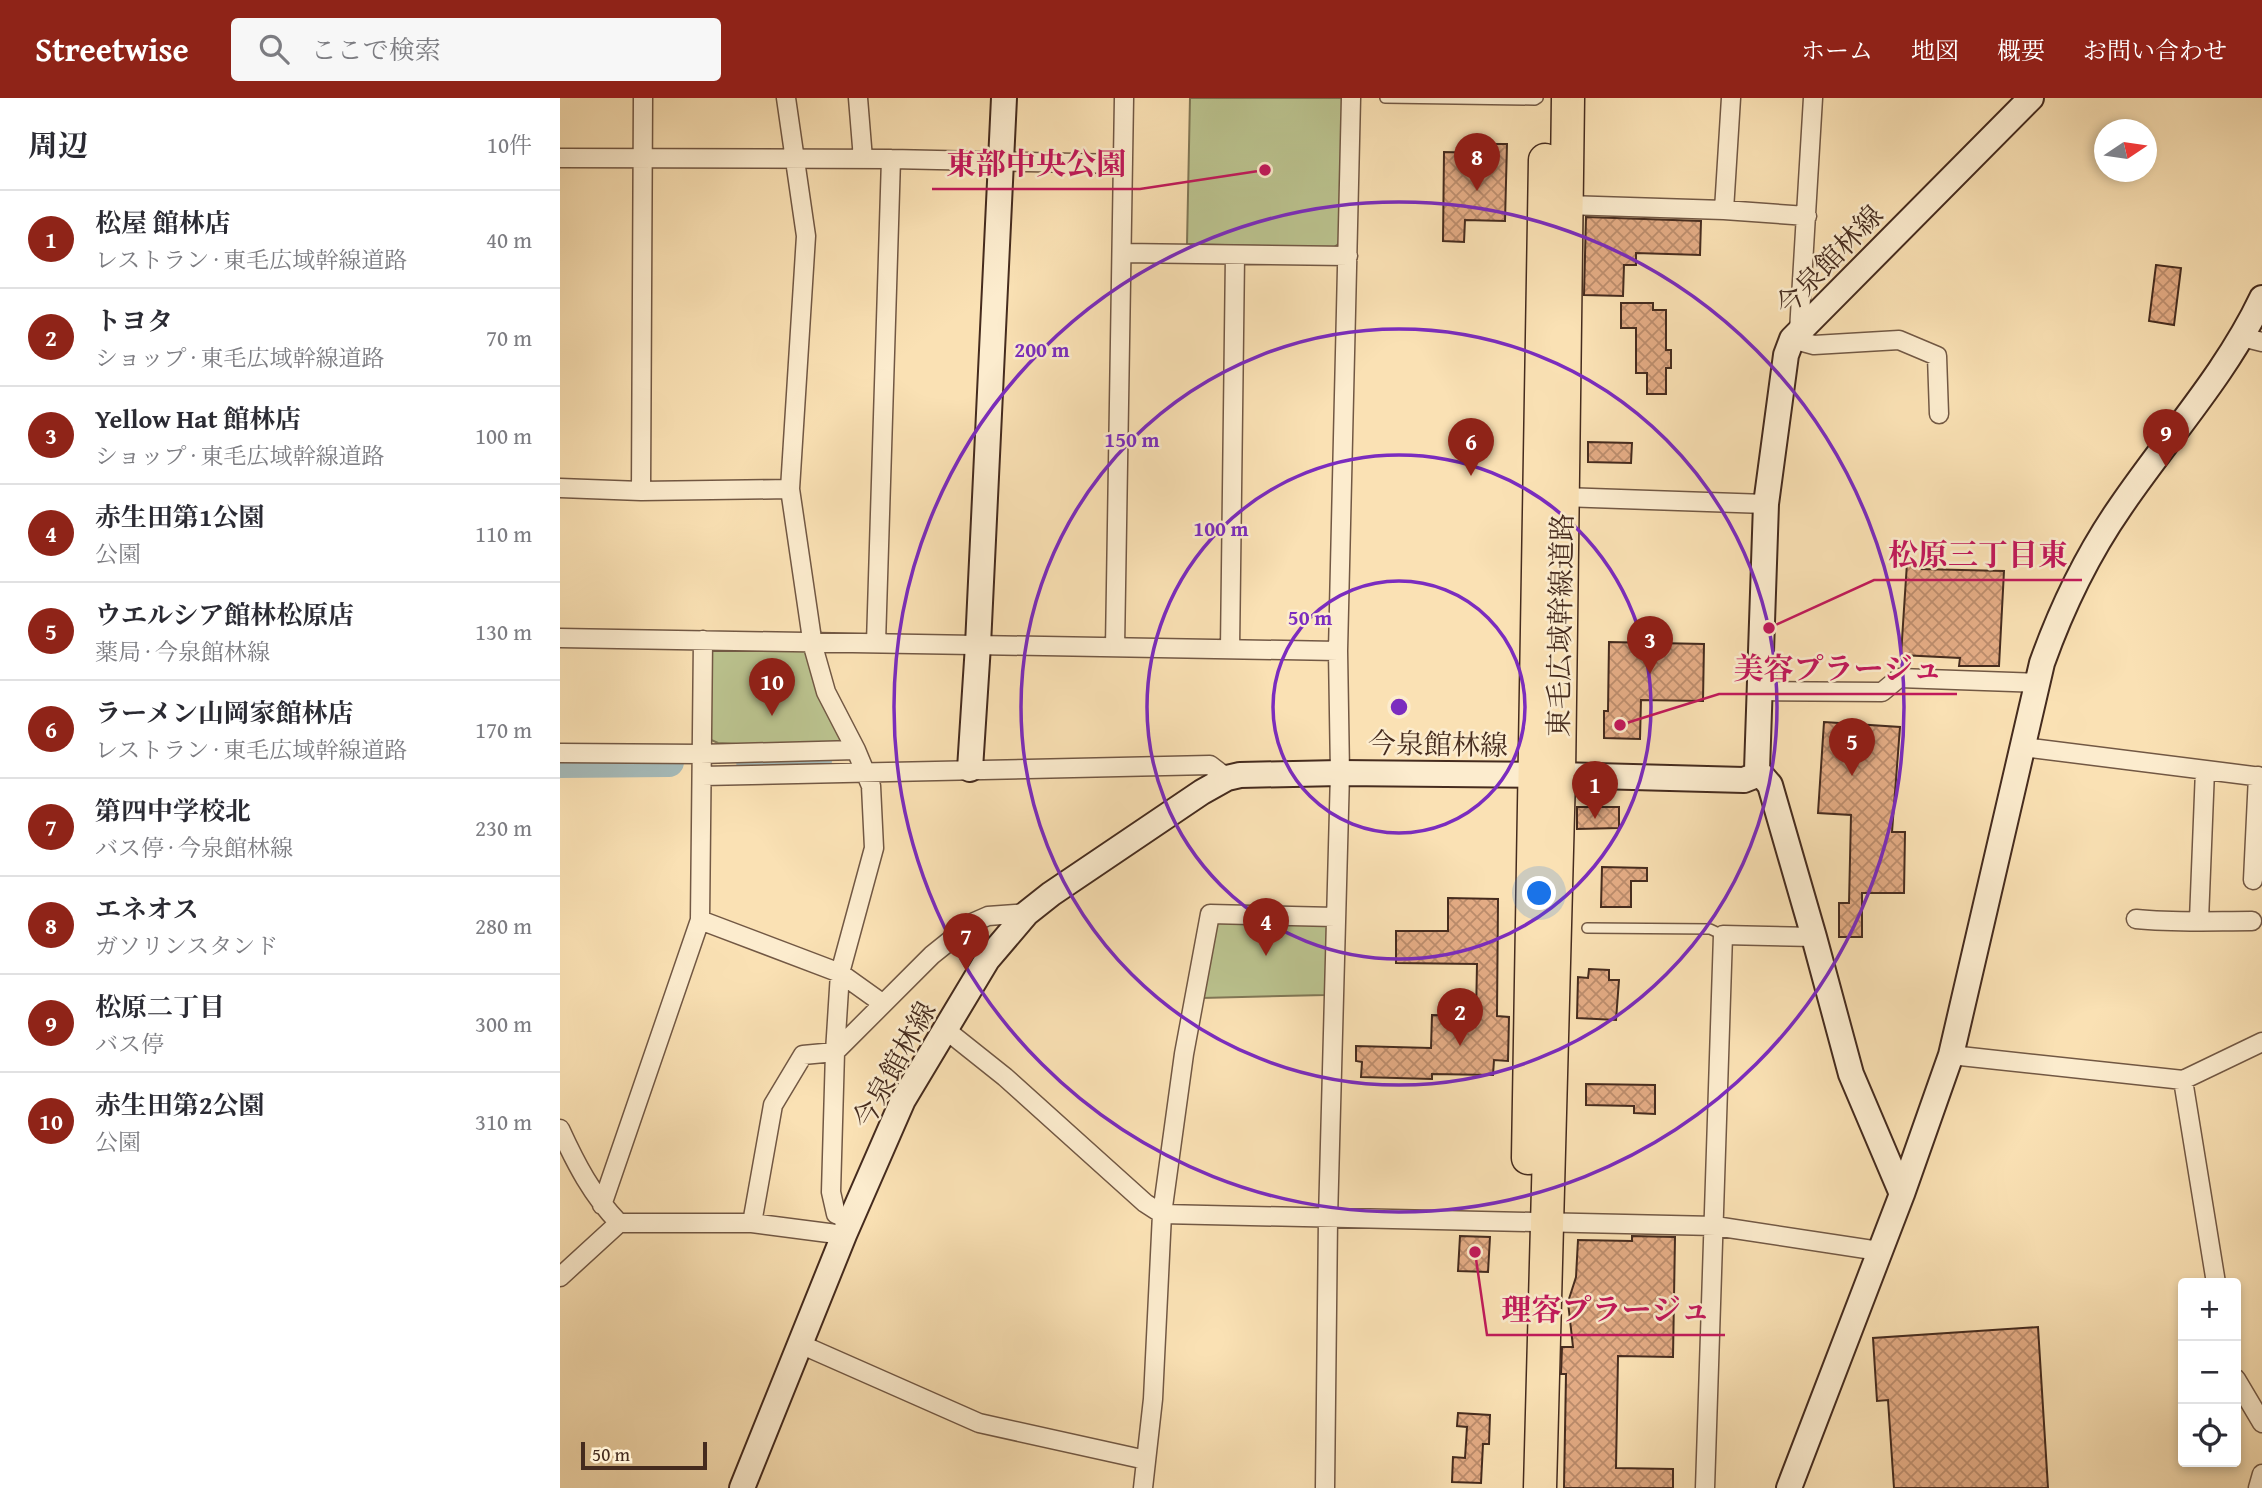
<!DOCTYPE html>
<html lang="ja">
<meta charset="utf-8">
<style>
body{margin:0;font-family:"Gentium Book Plus","Noto Serif JP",serif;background:#f7f7f7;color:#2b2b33}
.controls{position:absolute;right:21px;bottom:21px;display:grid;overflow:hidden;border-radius:7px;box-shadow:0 4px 10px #0003}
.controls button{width:63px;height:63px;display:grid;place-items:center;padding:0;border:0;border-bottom:2px solid #e1e1e2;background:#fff;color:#2b2b33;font:35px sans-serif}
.compass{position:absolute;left:1534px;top:21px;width:63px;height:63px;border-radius:50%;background:#fff;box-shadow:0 4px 10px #0003;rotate:77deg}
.scale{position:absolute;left:21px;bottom:18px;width:126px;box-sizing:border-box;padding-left:7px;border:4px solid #452b1e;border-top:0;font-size:19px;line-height:24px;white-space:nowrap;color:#452b1e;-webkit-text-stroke:5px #fcecce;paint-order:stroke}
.you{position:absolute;left:980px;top:796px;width:24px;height:24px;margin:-18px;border:5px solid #fff;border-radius:50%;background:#1a73e8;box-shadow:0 0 0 10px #1a73e833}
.badge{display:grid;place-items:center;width:46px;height:46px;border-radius:50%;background:#8f2418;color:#fff;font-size:23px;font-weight:700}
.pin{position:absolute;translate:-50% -58px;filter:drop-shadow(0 2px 4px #0008)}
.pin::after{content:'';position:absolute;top:37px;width:24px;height:21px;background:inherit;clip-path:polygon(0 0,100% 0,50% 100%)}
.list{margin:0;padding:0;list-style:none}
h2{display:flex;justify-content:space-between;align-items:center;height:91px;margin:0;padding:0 28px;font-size:30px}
h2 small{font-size:23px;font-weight:400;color:#7c7c81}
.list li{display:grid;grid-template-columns:46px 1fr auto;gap:21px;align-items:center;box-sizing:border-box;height:98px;padding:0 28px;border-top:2px solid #e1e1e2}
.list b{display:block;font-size:26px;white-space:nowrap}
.list p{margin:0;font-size:23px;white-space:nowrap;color:#7c7c81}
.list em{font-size:23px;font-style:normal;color:#7c7c81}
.icon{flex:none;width:38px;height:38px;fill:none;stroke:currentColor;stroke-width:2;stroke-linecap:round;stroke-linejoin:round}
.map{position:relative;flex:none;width:1702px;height:1390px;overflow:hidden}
header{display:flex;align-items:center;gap:42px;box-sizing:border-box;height:98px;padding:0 35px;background:#8f2418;color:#fff}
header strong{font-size:33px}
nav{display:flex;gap:38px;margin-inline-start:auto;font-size:24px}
.search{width:490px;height:63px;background:#f7f7f7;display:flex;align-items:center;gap:18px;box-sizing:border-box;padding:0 24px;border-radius:7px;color:#7c7c81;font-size:26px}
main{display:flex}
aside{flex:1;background:#fff}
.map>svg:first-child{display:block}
</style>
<header>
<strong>Streetwise</strong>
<div class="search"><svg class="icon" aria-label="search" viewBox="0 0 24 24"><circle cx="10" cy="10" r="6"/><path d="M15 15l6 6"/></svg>ここで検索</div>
<nav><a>ホーム</a><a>地図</a><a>概要</a><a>お問い合わせ</a></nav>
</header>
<main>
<aside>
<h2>周辺<small>10件</small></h2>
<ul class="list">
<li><span class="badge">1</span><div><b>松屋 館林店</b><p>レストラン · 東毛広域幹線道路</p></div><em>40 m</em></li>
<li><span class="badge">2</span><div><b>トヨタ</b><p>ショップ · 東毛広域幹線道路</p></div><em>70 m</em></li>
<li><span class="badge">3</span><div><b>Yellow Hat 館林店</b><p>ショップ · 東毛広域幹線道路</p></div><em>100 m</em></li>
<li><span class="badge">4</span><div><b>赤生田第1公園</b><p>公園</p></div><em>110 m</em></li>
<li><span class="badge">5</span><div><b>ウエルシア館林松原店</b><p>薬局 · 今泉館林線</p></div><em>130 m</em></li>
<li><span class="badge">6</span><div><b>ラーメン山岡家館林店</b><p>レストラン · 東毛広域幹線道路</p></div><em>170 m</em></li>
<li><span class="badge">7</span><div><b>第四中学校北</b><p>バス停 · 今泉館林線</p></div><em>230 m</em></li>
<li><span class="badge">8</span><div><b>エネオス</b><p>ガソリンスタンド</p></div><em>280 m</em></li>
<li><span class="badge">9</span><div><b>松原二丁目</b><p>バス停</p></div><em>300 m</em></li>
<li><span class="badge">10</span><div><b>赤生田第2公園</b><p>公園</p></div><em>310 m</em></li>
</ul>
</aside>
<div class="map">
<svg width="1702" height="1390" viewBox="0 0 1702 1390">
<defs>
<pattern id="building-cross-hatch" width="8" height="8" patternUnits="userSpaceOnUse" patternTransform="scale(1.75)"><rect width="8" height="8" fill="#e4ac85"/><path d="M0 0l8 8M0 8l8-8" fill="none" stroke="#bb8c6c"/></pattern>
</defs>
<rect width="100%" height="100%" fill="#fae1b4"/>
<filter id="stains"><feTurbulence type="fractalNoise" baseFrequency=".00286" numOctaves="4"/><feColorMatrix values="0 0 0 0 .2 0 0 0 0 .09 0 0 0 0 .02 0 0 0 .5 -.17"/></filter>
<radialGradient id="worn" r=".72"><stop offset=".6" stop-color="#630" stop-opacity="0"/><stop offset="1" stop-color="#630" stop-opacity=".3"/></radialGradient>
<path fill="#bbc38f" stroke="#807756" stroke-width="2" d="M630,0H783L781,144L773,150L627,146Z
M146,546L253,548L293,652L158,645L149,641Z
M650,816L768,818L765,897L642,900Z"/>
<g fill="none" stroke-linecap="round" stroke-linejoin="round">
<path stroke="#a5bab9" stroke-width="30" d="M191,663L257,662
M0,665L109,664"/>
</g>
<path fill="url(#building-cross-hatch)" stroke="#452b1e" stroke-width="2" d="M931,46H947L945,123L905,122L904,144L883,143L884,54L930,55Z
M1026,119L1141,123L1140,157L1076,155V167H1064L1063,198L1024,197Z
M1596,167L1621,170L1614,227L1589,223Z
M1061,205H1093V212H1106V252H1111V270H1106V296H1087V275H1076V230H1061Z
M1028,344L1072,345L1071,365L1028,364Z
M1359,464V471L1444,473L1439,568H1399L1400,560L1341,557L1347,465Z
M1049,544L1144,546L1143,603L1081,602L1080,641L1044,640V613H1048Z
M1264,624L1340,629L1332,734H1345L1344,795H1302V839H1279V805H1289L1291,717L1258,715Z
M1017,709H1059V730L1017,731Z
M1042,769L1087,770V783H1071V809H1041Z
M888,800L938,801L937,918L949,919L948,963L934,962L933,977L872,976V981L801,979L802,964L796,963V948L871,950L872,917L916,918L917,866L836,865V833H888Z
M1029,871L1049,872V882H1059L1056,922L1017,920L1018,879L1028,880Z
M1026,986L1095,987V1016L1074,1015V1008L1026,1007Z
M900,1138L930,1139L928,1174L898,1173Z
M1072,1138L1115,1139L1113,1259L1058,1258L1056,1370L1113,1371V1390H1004L1006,1276H1001L1002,1249H1013L1008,1204L1016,1179L1018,1142L1072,1143Z
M1478,1229L1488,1390H1334L1328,1302L1317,1303L1313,1240Z
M898,1315L930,1317L929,1346H923L921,1385L892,1384L893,1359L905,1360L907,1329L897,1328Z"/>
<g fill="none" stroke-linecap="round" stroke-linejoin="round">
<defs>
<path id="lane" d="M825,0L975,2L978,0
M1027,830L1150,831L1163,837"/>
<path id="street" d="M226,0L246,138L230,391L253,548L266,594L296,652L311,688L314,750L280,875L322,905
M298,0L303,61
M0,60L331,61L563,66
M1006,107L1164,112L1247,118
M1164,112L1171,0
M563,155L788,158
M1239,233L1253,0
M1682,239L1702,244
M1232,241L1254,247L1339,242L1377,258L1379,316
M0,390L81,393L230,391
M81,393L83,0
M1002,399L1206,406
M0,540L778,553
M316,545L331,61
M555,549L564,0
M670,551L675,157
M1199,593L1322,594L1339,580L1478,585
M1463,649L1702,679
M0,655L140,656L296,652
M142,678L650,667L667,680
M1693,782L1698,678
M1576,821C1614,825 1653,823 1692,823
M140,822L280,875L275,954L243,957L213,1007L192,1125
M1639,822L1645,672
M386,932L445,979L585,1105L602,1116L1155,1128L1319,1153
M1391,957L1623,982L1702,944
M1623,982L1656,1185
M0,1031C16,1066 32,1097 59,1125H192L284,1137
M42,1107L140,822L143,542
M290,1123L276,1116L271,1094L275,954L372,857L412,825L428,818L467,815
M0,1179L59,1125
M240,1246L419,1325L586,1362
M1676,1281L1702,1325
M583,1390L593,1301L602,1116L624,956L650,816L775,819
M765,1390L768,1121L780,675L778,553L791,0
M1145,1390L1163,837L1254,839
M1698,1390L1702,1376"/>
<path id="secondary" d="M410,671L418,547L444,0
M1197,672L1210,687L1254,839L1291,976L1342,1096
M182,1390L284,1137L343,1002L427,862L467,815L491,796L642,694L667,680L680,677L780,675L999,677L1184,682L1194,678L1197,672L1206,406L1226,257L1232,241L1471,0
M1229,1390L1342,1096L1391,957L1482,565C1502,509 1527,457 1561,408C1608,339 1666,276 1702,200"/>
<path id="highway" d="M968,1060L985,62
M980,1390L999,677L1008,0"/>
</defs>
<use href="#lane" stroke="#725844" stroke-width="12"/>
<use href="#street" stroke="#725844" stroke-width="21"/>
<use href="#secondary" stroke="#452b1e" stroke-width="28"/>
<use href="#highway" stroke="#452b1e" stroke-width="35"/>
<use href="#lane" stroke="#fcecce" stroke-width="9"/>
<use href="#street" stroke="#fcecce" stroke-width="18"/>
<use href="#secondary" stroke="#fcecce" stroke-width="24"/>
<use href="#highway" stroke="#fae1b4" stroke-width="32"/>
</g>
<g fill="none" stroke="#7b2cbf" stroke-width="3.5">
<circle cx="839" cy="609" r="126"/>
<circle cx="839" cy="609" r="252"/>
<circle cx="839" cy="609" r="378"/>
<circle cx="839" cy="609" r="505"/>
</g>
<g text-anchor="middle" stroke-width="5" stroke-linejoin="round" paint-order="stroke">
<g font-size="28" fill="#452b1e" stroke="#fcecce">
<text transform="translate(1269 162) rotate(-46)" y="10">今泉館林線</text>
<text transform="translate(1000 527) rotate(-89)" y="10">東毛広域幹線道路</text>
<text transform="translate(878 646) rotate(1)" y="10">今泉館林線</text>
<text transform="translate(334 967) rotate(-61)" y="10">今泉館林線</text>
</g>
</g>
<circle cx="839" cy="609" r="10" fill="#7b2cbf" stroke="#fcecce" stroke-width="3.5"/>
<g font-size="21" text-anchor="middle" font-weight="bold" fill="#7b2cbf" stroke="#fcecce" stroke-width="5" stroke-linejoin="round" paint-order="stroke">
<text x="482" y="259">200 m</text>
<text x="572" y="349">150 m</text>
<text x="661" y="438">100 m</text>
<text x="750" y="527">50 m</text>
</g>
<path fill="none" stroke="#c2185b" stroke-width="2.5" d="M705 72L580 91H372M1209 530L1314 482H1522M1060 627L1159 596H1397M915 1154L927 1237H1165"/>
<g fill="#c2185b" stroke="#fcecce" stroke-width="2.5">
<circle cx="705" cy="72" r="7"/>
<circle cx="1209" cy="530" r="7"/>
<circle cx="1060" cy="627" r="7"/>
<circle cx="915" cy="1154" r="7"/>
</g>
<g font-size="30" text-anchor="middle" font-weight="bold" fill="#c2185b" stroke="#fcecce" stroke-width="5" stroke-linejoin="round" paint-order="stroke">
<text x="476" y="76">東部中央公園</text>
<text x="1418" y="467">松原三丁目東</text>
<text x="1278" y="581">美容プラージュ</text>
<text x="1046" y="1222">理容プラージュ</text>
</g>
<rect width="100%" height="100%" filter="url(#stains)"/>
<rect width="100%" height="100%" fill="url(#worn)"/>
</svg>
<div class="controls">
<button>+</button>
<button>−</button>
<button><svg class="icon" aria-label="locate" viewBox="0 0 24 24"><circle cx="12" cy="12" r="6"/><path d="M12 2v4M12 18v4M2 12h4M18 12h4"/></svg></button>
</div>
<svg class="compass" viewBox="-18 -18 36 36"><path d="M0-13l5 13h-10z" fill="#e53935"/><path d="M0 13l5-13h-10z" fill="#7c7c81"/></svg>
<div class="scale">50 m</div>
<div class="you"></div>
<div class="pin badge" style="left:1035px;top:721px">1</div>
<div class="pin badge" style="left:900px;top:948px">2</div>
<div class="pin badge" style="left:1090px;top:576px">3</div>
<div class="pin badge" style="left:706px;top:858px">4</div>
<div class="pin badge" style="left:1292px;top:678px">5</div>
<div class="pin badge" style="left:911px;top:378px">6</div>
<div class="pin badge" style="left:406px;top:873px">7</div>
<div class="pin badge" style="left:917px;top:93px">8</div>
<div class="pin badge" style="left:1606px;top:369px">9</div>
<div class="pin badge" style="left:212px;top:618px">10</div>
</div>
</main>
